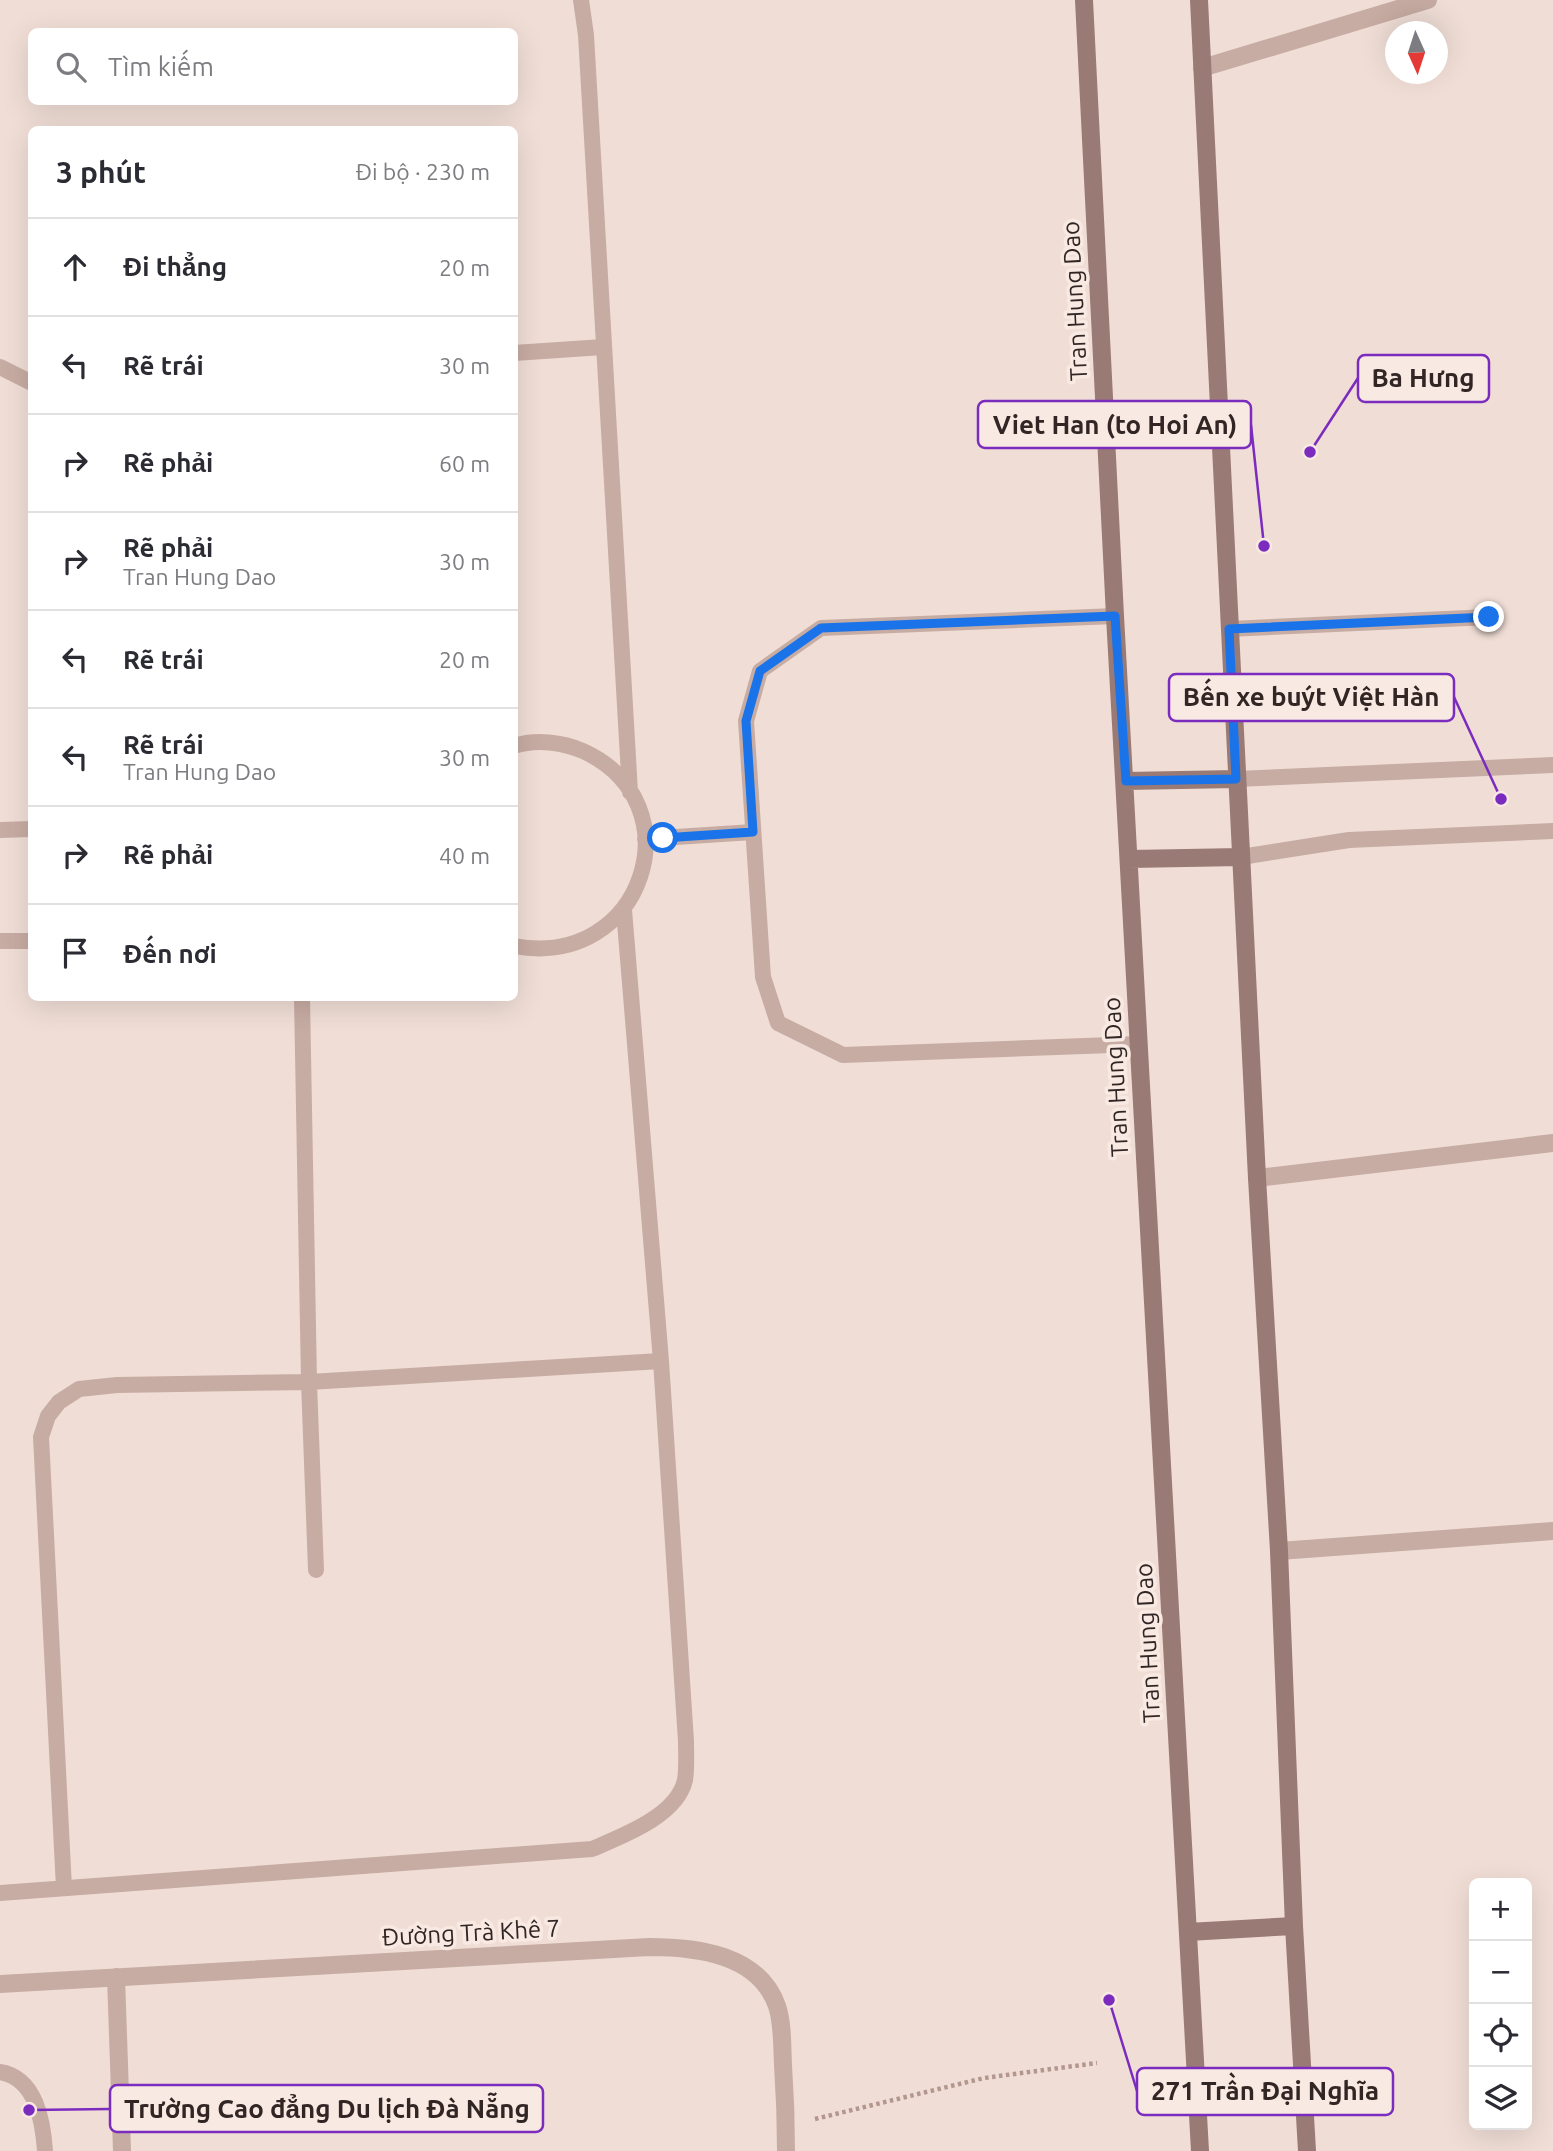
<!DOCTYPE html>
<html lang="vi">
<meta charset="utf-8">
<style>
body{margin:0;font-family:Ubuntu,sans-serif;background:#f2f2f3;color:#2b2b33}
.controls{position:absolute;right:21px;bottom:21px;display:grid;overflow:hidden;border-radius:10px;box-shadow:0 7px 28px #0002}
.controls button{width:63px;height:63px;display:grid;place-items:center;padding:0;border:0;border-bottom:2px solid #e1e1e2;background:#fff;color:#2b2b33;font:35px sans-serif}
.compass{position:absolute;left:1385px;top:21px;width:63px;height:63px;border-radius:50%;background:#fff;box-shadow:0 7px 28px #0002;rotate:177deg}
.stop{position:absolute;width:21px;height:21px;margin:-16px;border:5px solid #1a73e8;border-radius:50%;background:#fff}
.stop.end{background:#1a73e8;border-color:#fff;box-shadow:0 2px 7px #0008}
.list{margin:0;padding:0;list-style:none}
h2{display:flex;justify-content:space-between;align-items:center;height:91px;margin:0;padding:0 28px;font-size:30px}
h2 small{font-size:23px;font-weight:400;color:#7c7c81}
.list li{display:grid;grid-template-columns:46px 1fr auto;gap:21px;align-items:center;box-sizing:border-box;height:98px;padding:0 28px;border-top:2px solid #e1e1e2}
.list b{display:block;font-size:26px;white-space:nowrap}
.list p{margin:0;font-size:23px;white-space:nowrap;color:#7c7c81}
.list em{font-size:23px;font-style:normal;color:#7c7c81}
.icon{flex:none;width:38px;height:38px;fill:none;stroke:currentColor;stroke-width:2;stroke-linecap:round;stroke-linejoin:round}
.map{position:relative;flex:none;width:1553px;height:2151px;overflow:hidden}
.search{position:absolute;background:#fff;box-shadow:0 7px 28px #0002;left:28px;top:28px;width:490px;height:77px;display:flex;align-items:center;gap:18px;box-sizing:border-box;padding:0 24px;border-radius:10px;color:#7c7c81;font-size:26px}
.panel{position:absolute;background:#fff;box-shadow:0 7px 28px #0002;left:28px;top:126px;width:490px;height:875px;border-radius:10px}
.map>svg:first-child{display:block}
</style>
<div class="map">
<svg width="1553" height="2151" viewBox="0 0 1553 2151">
<rect width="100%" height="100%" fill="#f0ded6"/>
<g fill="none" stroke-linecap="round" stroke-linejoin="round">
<path stroke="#b3968d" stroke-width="4.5" stroke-dasharray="3.5 3.5" stroke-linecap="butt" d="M815,2119L984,2078L1097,2063"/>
<path stroke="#c7aca3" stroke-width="16" d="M581,0L586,35L630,792
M514,353L603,347
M0,367L32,383
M1115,616L821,628L760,671L746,721L763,977L778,1023L843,1055L1139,1044
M1229,629L1489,617
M514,746C536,739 562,742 583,751C697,803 644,970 514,946
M1236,779L1553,765
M0,830L32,829
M645,839L753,832
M1241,857L1349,840L1553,831
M0,941H32
M302,998L309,1382L316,1570
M64,1888L41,1437L48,1416L59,1402L79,1389L117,1385L309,1382L661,1361
M0,1893L592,1849C622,1836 677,1816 685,1780C687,1768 686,1753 686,1741L661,1361L624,910
M0,2072C36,2078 43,2121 45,2151"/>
<path stroke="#c7aca3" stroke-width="18" d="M1202,68L1428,0
M1257,1178L1553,1143
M1279,1551L1553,1531
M116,1977L122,2151
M0,1984L649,1947C696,1947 759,1954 777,2006C783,2024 782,2046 783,2065C785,2094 786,2122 786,2151"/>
<path stroke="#9a7a75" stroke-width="18" d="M1084,0L1115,616L1200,2151
M1199,0L1257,1178L1279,1551L1294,1926L1307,2151
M1126,781L1236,779
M1130,859L1241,857
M1188,1932L1294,1926"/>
</g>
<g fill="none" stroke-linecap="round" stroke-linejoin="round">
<path stroke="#1a73e8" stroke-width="9" d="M663,838L753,832L746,721L760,671L821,628L1115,616L1126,781L1236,779L1229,629L1489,617"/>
</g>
<g text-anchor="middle" stroke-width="7" stroke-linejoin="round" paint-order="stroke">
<g font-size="24" fill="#322625" stroke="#f8e9e2">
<text transform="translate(1075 301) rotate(-93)" y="8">Tran Hung Dao</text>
<text transform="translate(1116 1077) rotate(-93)" y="8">Tran Hung Dao</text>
<text transform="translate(1148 1643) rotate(-93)" y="8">Tran Hung Dao</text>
<text transform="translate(471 1933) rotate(-3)" y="8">Đường Trà Khê 7</text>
</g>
</g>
<path fill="none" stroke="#7b2cbf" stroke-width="2.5" d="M1310 452L1358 378M1264 546L1251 425M1501 799L1454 697M1109 2000L1137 2091M29 2110L110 2109"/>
<g fill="#7b2cbf" stroke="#f8e9e2" stroke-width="2.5">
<circle cx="1310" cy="452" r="7"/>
<circle cx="1264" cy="546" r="7"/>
<circle cx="1501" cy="799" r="7"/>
<circle cx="1109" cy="2000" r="7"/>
<circle cx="29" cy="2110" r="7"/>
</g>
<g fill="#f8e9e2" stroke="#7b2cbf" stroke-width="2.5">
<rect x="1358" y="355" width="131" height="47" rx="7"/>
<rect x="978" y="401" width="273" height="47" rx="7"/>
<rect x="1169" y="674" width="285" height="47" rx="7"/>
<rect x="1137" y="2068" width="256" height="47" rx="7"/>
<rect x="110" y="2085" width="433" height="47" rx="7"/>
</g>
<g font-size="26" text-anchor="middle" font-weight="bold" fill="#322625">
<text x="1423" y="387">Ba Hưng</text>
<text x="1115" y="434">Viet Han (to Hoi An)</text>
<text x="1311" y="706">Bến xe buýt Việt Hàn</text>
<text x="1265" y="2100">271 Trần Đại Nghĩa</text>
<text x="327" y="2118">Trường Cao đẳng Du lịch Đà Nẵng</text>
</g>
</svg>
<div class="controls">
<button>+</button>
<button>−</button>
<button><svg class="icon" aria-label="locate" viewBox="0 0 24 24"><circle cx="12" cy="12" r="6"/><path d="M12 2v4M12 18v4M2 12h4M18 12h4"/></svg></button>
<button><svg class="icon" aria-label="layers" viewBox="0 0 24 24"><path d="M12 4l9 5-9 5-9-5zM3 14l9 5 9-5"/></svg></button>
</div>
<svg class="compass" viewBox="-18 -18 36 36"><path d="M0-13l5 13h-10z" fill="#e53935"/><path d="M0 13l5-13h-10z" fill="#7c7c81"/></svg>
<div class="stop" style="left:663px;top:838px"></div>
<div class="stop end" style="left:1489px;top:617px"></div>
<div class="search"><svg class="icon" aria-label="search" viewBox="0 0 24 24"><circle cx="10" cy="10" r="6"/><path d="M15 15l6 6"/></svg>Tìm kiếm</div>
<section class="panel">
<h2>3 phút<small>Đi bộ · 230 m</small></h2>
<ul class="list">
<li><svg class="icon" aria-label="ahead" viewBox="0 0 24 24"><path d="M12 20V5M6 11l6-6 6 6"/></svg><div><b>Đi thẳng</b></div><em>20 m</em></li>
<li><svg class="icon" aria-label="left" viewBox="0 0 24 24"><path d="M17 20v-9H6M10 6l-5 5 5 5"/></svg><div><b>Rẽ trái</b></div><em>30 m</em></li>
<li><svg class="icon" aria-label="right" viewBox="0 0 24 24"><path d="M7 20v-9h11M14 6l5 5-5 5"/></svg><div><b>Rẽ phải</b></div><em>60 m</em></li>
<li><svg class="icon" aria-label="right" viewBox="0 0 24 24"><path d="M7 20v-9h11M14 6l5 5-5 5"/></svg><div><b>Rẽ phải</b><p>Tran Hung Dao</p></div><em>30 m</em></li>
<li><svg class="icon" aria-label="left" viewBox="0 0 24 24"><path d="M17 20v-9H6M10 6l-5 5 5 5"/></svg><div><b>Rẽ trái</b></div><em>20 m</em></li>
<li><svg class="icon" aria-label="left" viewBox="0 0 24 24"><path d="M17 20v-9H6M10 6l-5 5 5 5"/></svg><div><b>Rẽ trái</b><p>Tran Hung Dao</p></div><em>30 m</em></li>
<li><svg class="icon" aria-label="right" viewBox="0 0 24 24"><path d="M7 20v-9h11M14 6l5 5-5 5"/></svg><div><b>Rẽ phải</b></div><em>40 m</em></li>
<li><svg class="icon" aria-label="arrive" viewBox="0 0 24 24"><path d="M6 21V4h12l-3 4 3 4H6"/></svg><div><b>Đến nơi</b></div></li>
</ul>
</section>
</div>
